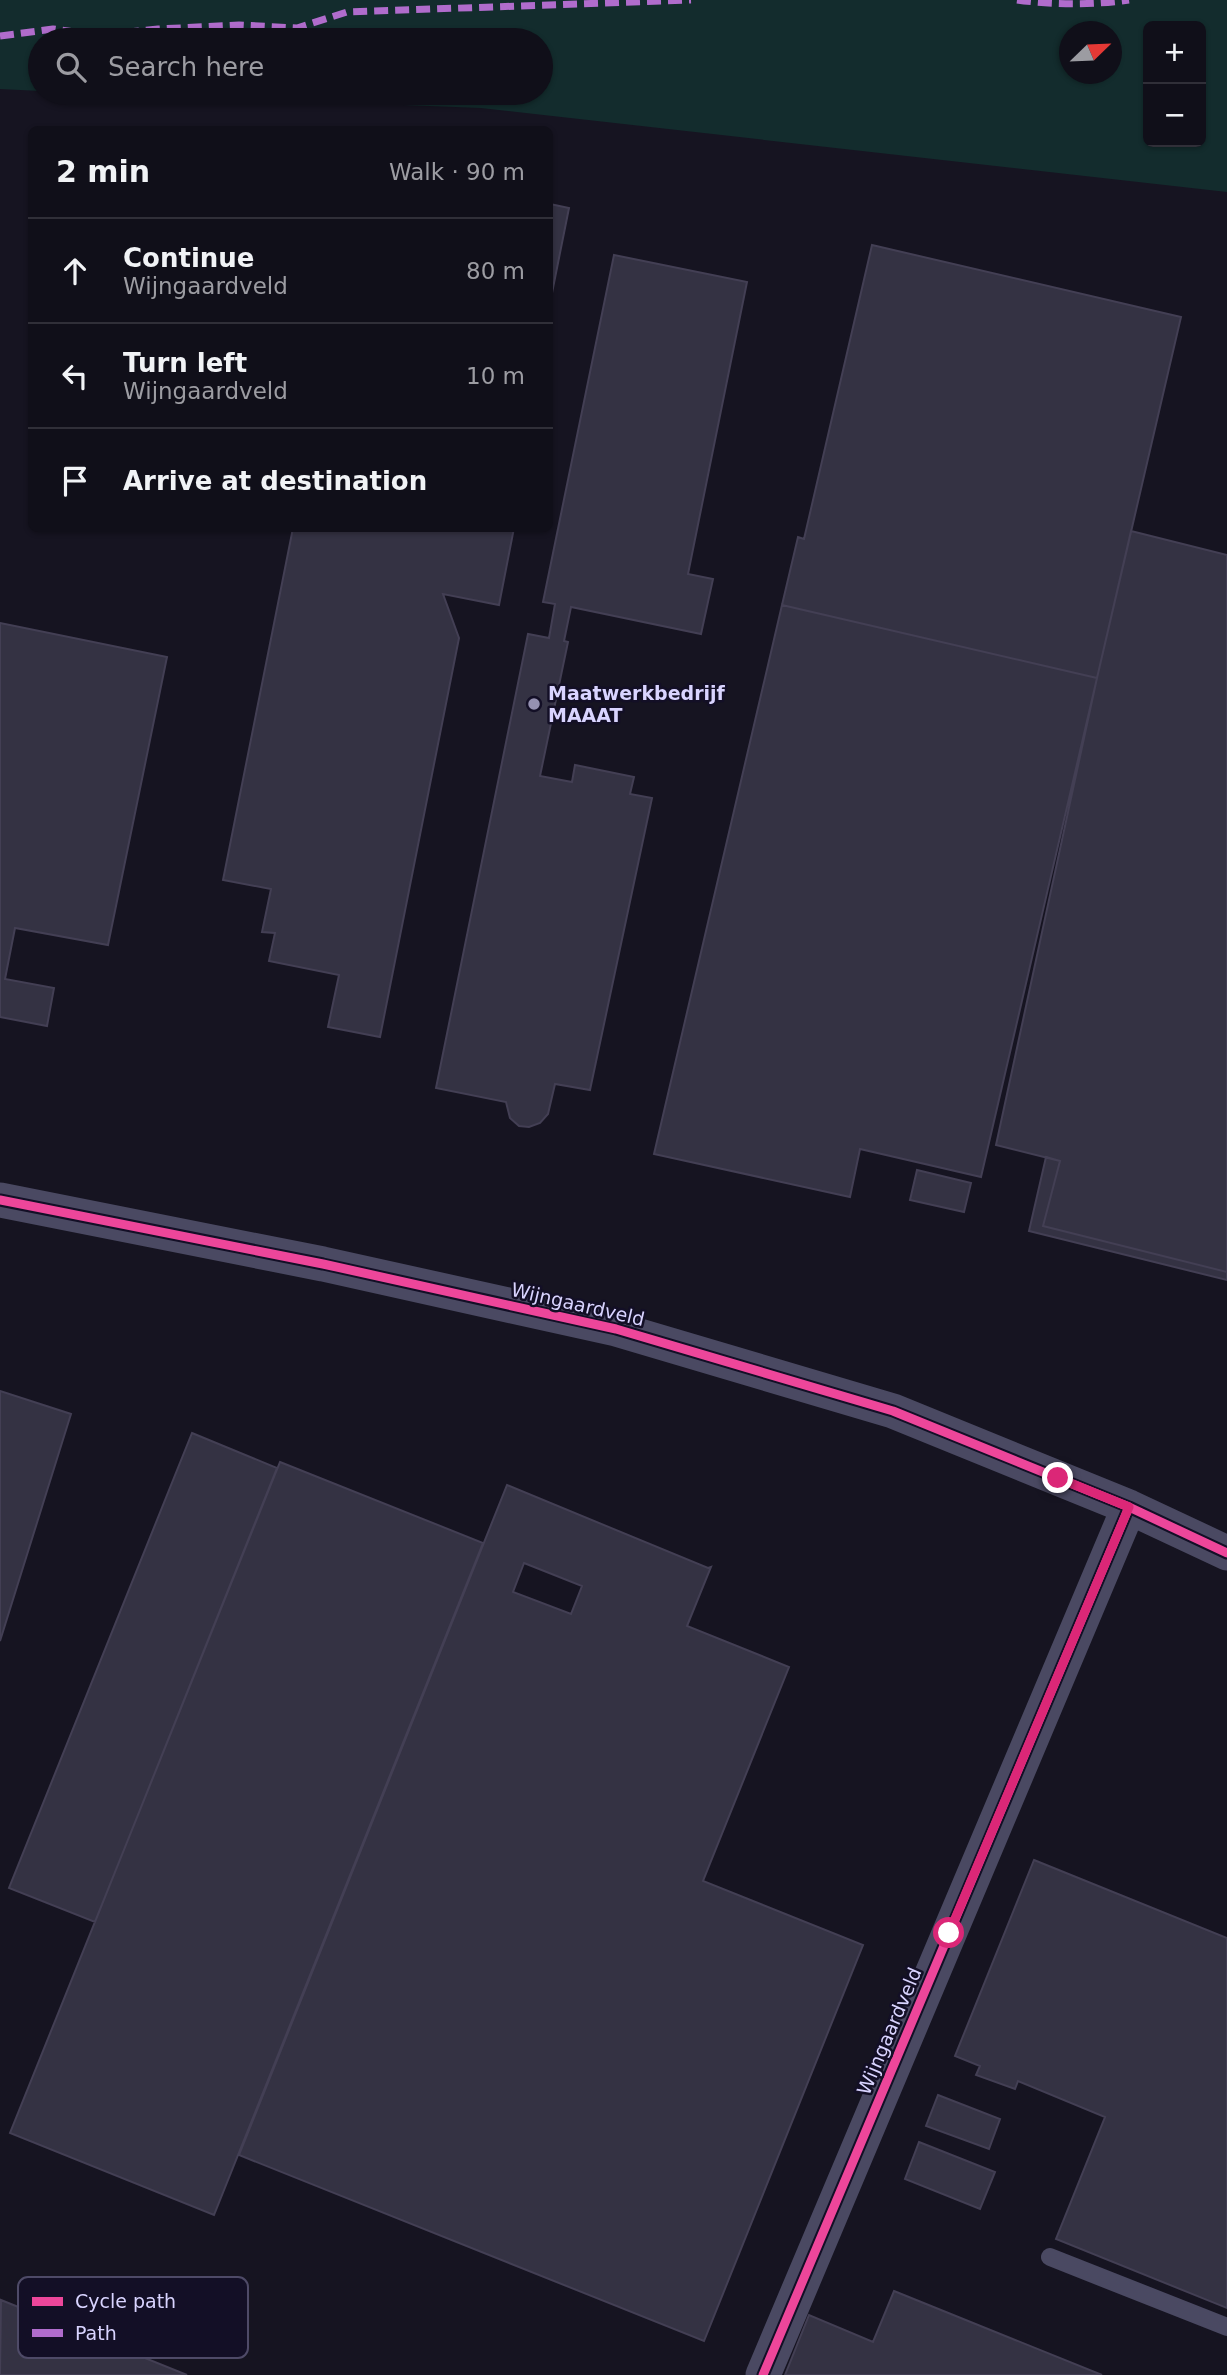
<!DOCTYPE html>
<meta charset="utf-8">
<style>
body{margin:0;font-family:"DejaVu Sans",sans-serif;background:#191822;color:#f1f3f6}
.controls{position:absolute;right:21px;top:21px;display:grid;overflow:hidden;border-radius:10px;box-shadow:0 2px 5px #0004}
.controls button{width:63px;height:63px;display:grid;place-items:center;padding:0;border:0;border-bottom:2px solid #302f38;background:#100f19;color:#f1f3f6;font:35px sans-serif}
.compass{position:absolute;left:1059px;top:21px;width:63px;height:63px;border-radius:50%;background:#100f19;box-shadow:0 2px 5px #0004;rotate:67deg}
.stop{position:absolute;width:21px;height:21px;margin:-16px;border:5px solid #db2777;border-radius:50%;background:#fff}
.stop.end{background:#db2777;border-color:#fff;box-shadow:0 2px 7px #0008}
.list{margin:0;padding:0;list-style:none}
h2{display:flex;justify-content:space-between;align-items:center;height:91px;margin:0;padding:0 28px;font-size:30px}
h2 small{font-size:23px;font-weight:400;color:#9c9ca2}
.list li{display:grid;grid-template-columns:46px 1fr auto;gap:21px;align-items:center;box-sizing:border-box;height:105px;padding:0 28px;border-top:2px solid #302f38}
.list b{display:block;font-size:26px;white-space:nowrap}
.list p{margin:0;font-size:23px;white-space:nowrap;color:#9c9ca2}
.list em{font-size:23px;font-style:normal;color:#9c9ca2}
.icon{flex:none;width:38px;height:38px;fill:none;stroke:currentColor;stroke-width:2;stroke-linecap:round;stroke-linejoin:round}
.map{position:relative;flex:none;width:1227px;height:2375px;overflow:hidden}
.search{position:absolute;background:#100f19;box-shadow:0 2px 5px #0004;left:28px;top:28px;width:525px;height:77px;display:flex;align-items:center;gap:18px;box-sizing:border-box;padding:0 24px;border-radius:38px;color:#9c9ca2;font-size:26px}
.panel{position:absolute;background:#100f19;box-shadow:0 2px 5px #0004;left:28px;top:126px;width:525px;height:406px;border-radius:10px}
.map>svg:first-child{display:block}
</style>
<div class="map">
<svg width="1227" height="2375" viewBox="0 0 1227 2375">
<rect width="100%" height="100%" fill="#161421"/>
<path fill="#132c2d" fill-rule="evenodd" d="M0,0H1227V192L481,108L93,93H541V40H40V91L0,89ZM1148,26H1201V142H1148ZM1070,32H1112V74H1070Z"/>
<path fill="#343243" stroke="#433f54" stroke-width="2" fill-rule="evenodd" d="M550,204L569,208L550,303Z
M872,245L1181,317L1097,678L782,605L798,537L804,539Z
M614,255L747,282L688,574L713,579L701,634L571,607L564,641L568,642L540,776L572,782L575,765L634,777L630,794L652,798L590,1090L555,1084L548,1114L540,1123L529,1127L519,1126L510,1118L506,1102L436,1088L528,634L549,638L555,604L543,602Z
M293,528H514L499,605L443,594L459,638L380,1037L328,1027L339,975L269,961L275,933L262,932L271,889L223,880Z
M1131,531L1227,555V1272L1043,1226L1060,1161L996,1145L1097,678Z
M782,605L1097,678L981,1177L860,1149L850,1197L654,1154Z
M0,623L167,657L108,945L15,928L5,979L54,988L47,1026L0,1017Z
M1046,1157L1060,1161L1043,1226L1227,1272V1280L1029,1231Z
M917,1170L971,1183L964,1212L910,1200Z
M0,1391L71,1414L0,1641Z
M192,1433L277,1468L95,1922L9,1888Z
M280,1462L483,1543L214,2215L10,2133Z
M507,1485L708,1568L711,1567L687,1626L789,1667L703,1881L863,1945L704,2341L239,2155ZM524,1563L582,1586L571,1614L513,1592Z
M1034,1860L1227,1938V2308L1056,2239L1105,2117L1018,2081L1015,2089L976,2075L980,2066L955,2056Z
M938,2095L1000,2119L989,2149L926,2126Z
M919,2142L995,2172L980,2209L905,2179Z
M894,2291L1102,2375H785L809,2315L873,2342Z
M1,2300L187,2375H0Z"/>
<g fill="none" stroke-linecap="round" stroke-linejoin="round">
<path stroke="#4a4962" stroke-width="18" d="M1050,2257L1227,2327"/>
<path stroke="#4a4962" stroke-width="35" d="M0,1200L323,1264L616,1329L893,1411L1129,1507L1227,1553
M763,2375L1129,1507"/>
<path stroke="#b06ccc" stroke-width="7" stroke-dasharray="14 7" stroke-linecap="butt" d="M1017,0C1054,5 1092,5 1129,0
M0,36L53,29L98,35L158,29L239,25L297,28L347,12L691,0"/>
<defs>
<path id="cycleway" d="M0,1200L323,1264L616,1329L893,1411L1129,1507L1227,1553
M763,2375L1129,1507"/>
</defs>
<use href="#cycleway" stroke="#130f26" stroke-width="13"/>
<use href="#cycleway" stroke="#ed469a" stroke-width="9"/>
</g>
<g fill="none" stroke-linecap="round" stroke-linejoin="round">
<path stroke="#db2777" stroke-width="9" d="M949,1933L1129,1507L1058,1478"/>
</g>
<circle fill="#9591b1" stroke="#130f26" stroke-width="2.5" cx="534" cy="704" r="7"/>
<g text-anchor="middle" stroke-width="5" stroke-linejoin="round" paint-order="stroke">
<g font-size="19" font-weight="bold" fill="#d9d4ff" stroke="#130f26" text-anchor="start">
<text x="548" y="700">Maatwerkbedrijf<tspan x="548" dy="22">MAAAT</tspan></text>
</g>
<g font-size="19" fill="#d9d4ff" stroke="#130f26">
<text transform="translate(578 1304) rotate(13)" y="7">Wijngaardveld</text>
<text transform="translate(889 2031) rotate(-67)" y="7">Wijngaardveld</text>
</g>
</g>
<rect x="18" y="2277" width="230" height="81" rx="10" fill="#130f26" stroke="#4e4a67" stroke-width="2"/>
<rect x="32" y="2297" width="31" height="9" fill="#ed469a"/>
<rect x="32" y="2329" width="31" height="8" fill="#b06ccc"/>
<g font-size="19" fill="#d9d4ff">
<text x="75" y="2308">Cycle path</text>
<text x="75" y="2340">Path</text>
</g>
</svg>
<div class="controls">
<button>+</button>
<button>−</button>
</div>
<svg class="compass" viewBox="-18 -18 36 36"><path d="M0-13l5 13h-10z" fill="#e53935"/><path d="M0 13l5-13h-10z" fill="#9c9ca2"/></svg>
<div class="stop" style="left:949px;top:1933px"></div>
<div class="stop end" style="left:1058px;top:1478px"></div>
<div class="search"><svg class="icon" aria-label="search" viewBox="0 0 24 24"><circle cx="10" cy="10" r="6"/><path d="M15 15l6 6"/></svg>Search here</div>
<section class="panel">
<h2>2 min<small>Walk · 90 m</small></h2>
<ul class="list">
<li><svg class="icon" aria-label="ahead" viewBox="0 0 24 24"><path d="M12 20V5M6 11l6-6 6 6"/></svg><div><b>Continue</b><p>Wijngaardveld</p></div><em>80 m</em></li>
<li><svg class="icon" aria-label="left" viewBox="0 0 24 24"><path d="M17 20v-9H6M10 6l-5 5 5 5"/></svg><div><b>Turn left</b><p>Wijngaardveld</p></div><em>10 m</em></li>
<li><svg class="icon" aria-label="arrive" viewBox="0 0 24 24"><path d="M6 21V4h12l-3 4 3 4H6"/></svg><div><b>Arrive at destination</b></div></li>
</ul>
</section>
</div>
